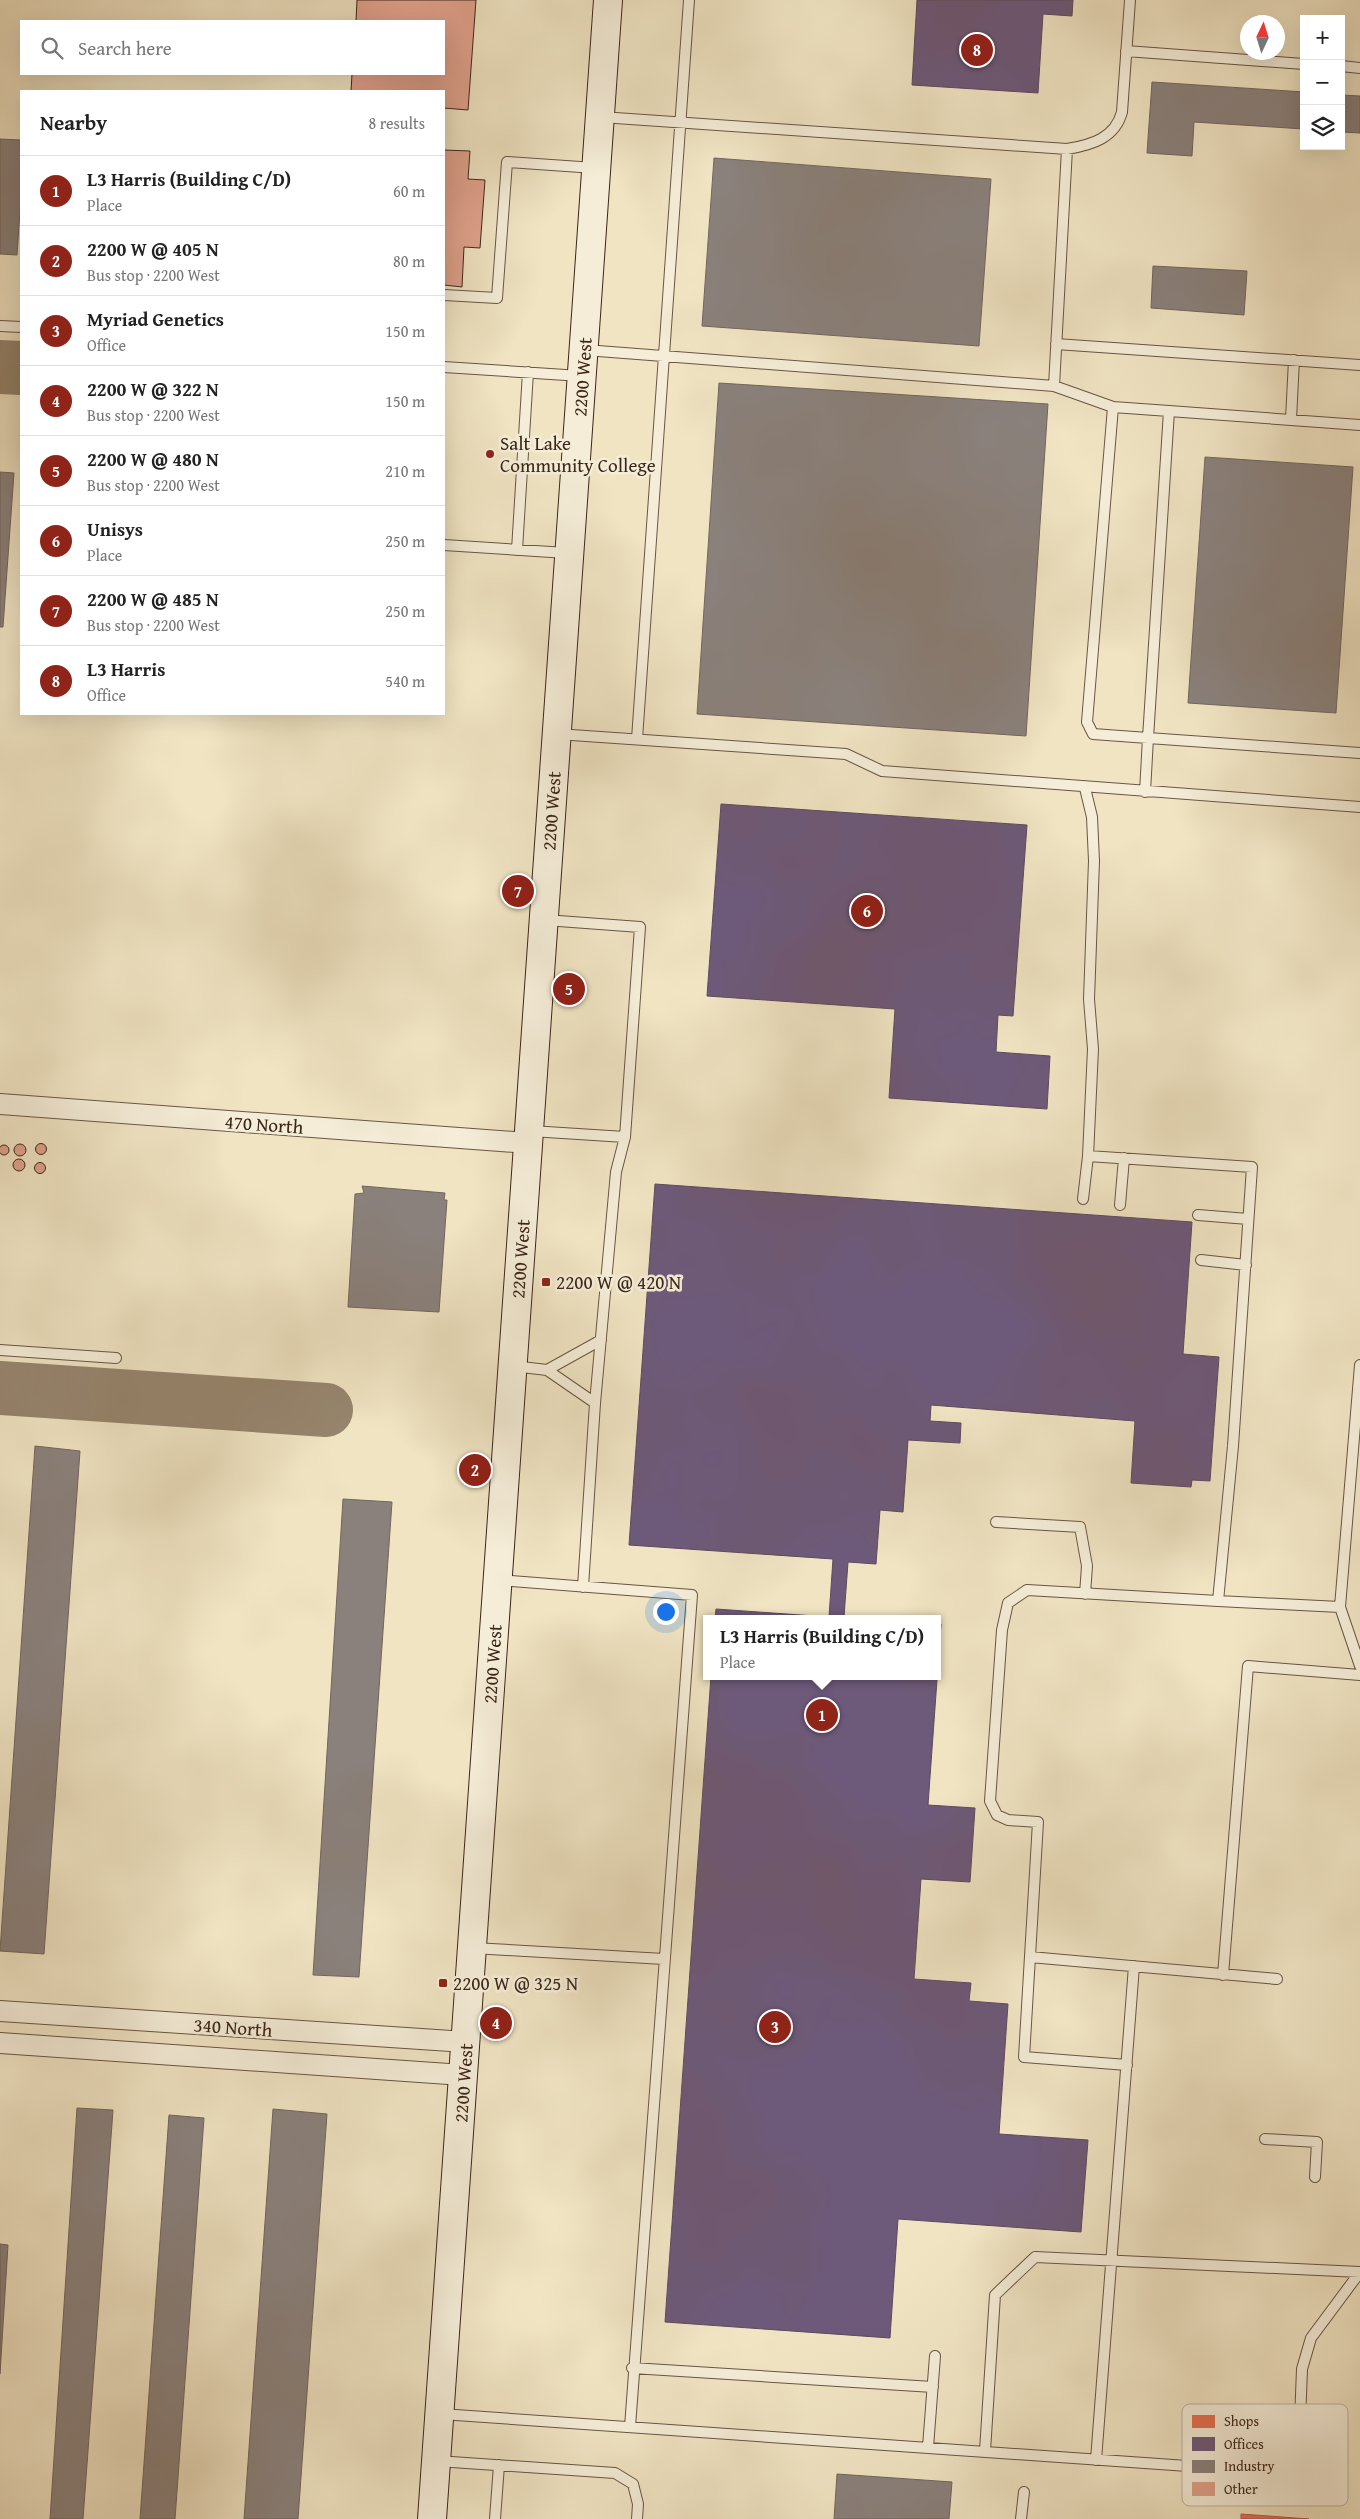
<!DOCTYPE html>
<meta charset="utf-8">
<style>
body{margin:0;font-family:"Gentium Book Plus",serif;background:#f2f2f2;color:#222}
.controls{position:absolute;right:15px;top:15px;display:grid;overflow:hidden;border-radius:0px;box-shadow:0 5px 20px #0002}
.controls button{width:45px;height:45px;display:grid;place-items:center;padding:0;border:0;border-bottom:1px solid #e0e0e0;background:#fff;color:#222;font:25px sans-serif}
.compass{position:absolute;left:1240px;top:15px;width:45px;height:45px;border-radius:50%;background:#fff;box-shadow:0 5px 20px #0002;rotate:4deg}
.you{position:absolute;left:665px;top:1611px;width:18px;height:18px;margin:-12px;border:4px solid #fff;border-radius:50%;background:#1a73e8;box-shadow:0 0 0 8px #1a73e833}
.badge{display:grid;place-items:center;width:32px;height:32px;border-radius:50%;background:#8f2418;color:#fff;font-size:16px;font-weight:700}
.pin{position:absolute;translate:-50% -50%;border:2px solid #fff;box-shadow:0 1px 5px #0006}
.popup{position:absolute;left:703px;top:1615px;width:238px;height:65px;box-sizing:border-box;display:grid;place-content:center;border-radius:0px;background:#fff;filter:drop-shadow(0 1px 4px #0005);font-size:16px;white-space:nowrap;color:#767676}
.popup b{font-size:19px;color:#222}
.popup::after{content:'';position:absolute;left:50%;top:100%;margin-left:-10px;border:10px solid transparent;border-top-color:#fff}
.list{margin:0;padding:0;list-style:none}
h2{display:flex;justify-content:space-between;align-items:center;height:65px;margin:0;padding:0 20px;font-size:21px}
h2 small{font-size:16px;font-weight:400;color:#767676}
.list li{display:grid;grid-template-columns:32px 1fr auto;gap:15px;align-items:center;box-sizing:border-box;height:70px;padding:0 20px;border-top:1px solid #e0e0e0}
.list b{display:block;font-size:19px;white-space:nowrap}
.list p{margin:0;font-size:16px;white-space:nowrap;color:#767676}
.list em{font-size:16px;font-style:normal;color:#767676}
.icon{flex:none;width:28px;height:28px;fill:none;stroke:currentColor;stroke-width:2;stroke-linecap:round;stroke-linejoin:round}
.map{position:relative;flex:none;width:1360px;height:2519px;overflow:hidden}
.search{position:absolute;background:#fff;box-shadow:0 5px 20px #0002;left:20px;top:20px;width:425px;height:55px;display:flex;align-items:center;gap:12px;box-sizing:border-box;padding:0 18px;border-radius:0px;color:#767676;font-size:19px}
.panel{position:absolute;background:#fff;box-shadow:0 5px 20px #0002;left:20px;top:90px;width:425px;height:625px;border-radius:0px}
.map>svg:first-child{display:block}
</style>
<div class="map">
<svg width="1360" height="2519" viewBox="0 0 1360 2519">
<rect width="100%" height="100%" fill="#f0e4c3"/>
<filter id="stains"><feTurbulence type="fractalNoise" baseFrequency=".004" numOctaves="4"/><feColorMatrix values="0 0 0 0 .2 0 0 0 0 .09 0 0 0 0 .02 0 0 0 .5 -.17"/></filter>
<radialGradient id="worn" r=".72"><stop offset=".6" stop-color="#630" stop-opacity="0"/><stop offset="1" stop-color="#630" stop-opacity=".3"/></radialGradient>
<path fill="#e76f51" stroke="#b35940" d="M1241,2514L1309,2519H1241Z"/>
<path fill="#6d597a" stroke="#5e4a5d" d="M917,0H1073L1072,16L1043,14L1038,93L912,85Z
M721,804L1027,825L1013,1016L998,1015L996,1052L1050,1056L1047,1109L889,1098L895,1009L707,996Z
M655,1184L1192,1222L1183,1354L1219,1357L1210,1481L1192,1480L1191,1487L1131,1483L1135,1421L931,1405L930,1421L961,1423L960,1443L908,1440L903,1512L880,1510L876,1564L848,1562L844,1617L867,1619H715L716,1609L829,1617L833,1559L629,1545Z
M937,1624H941L928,1805L975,1808L970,1882L921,1879L914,1979L971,1983L969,2001L1008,2004L999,2134L1088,2140L1081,2232L898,2219L890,2338L665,2322L711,1676H937Z"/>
<path fill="#8a817c" stroke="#72665e" d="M1152,82L1304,92V129L1194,122L1192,156L1147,153Z
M1341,95L1360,96V133L1341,132Z
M0,139L21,140V196L17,255L0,254Z
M714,158L991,179L979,346L702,326Z
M1153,266L1247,271L1244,315L1151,308Z
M719,383L1048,404L1026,736L697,714Z
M1205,457L1353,467L1336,713L1188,703Z
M0,472L14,473L3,627H0Z
M362,1186L445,1193L444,1200H447L439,1312L348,1307L355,1194L364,1193Z
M35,1446L80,1451L44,1954L0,1951Z
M343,1499L392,1502L359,1977L313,1975Z
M77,2108L113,2110L83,2519H50Z
M273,2109L327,2114L298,2519H244Z
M169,2115L204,2118L175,2519H140Z
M0,2244L8,2245L0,2374Z
M837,2474L952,2482L949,2519H834Z"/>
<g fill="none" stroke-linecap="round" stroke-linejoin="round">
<path stroke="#96856e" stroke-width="54" d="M0,367L21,368
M0,1388L326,1410"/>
</g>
<path fill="#e0a18c" stroke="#3b2618" d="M357,0H476L468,110L444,108V91H351L352,74H444V21H356Z
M444,150L470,151L468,179L485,180L480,248L464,247L462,287L444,285Z
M35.5 1149a5.5 5.5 0 1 1 11 0a5.5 5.5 0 1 1-11 0Z
M14 1150a6 6 0 1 1 12 0a6 6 0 1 1-12 0Z
M-1 1150a5 5 0 1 1 10 0a5 5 0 1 1-10 0Z
M13 1165a6 6 0 1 1 12 0a6 6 0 1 1-12 0Z
M34.5 1168a5.5 5.5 0 1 1 11 0a5.5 5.5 0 1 1-11 0Z"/>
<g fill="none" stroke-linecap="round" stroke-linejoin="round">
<defs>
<path id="lane" d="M1126,51L1304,64
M1341,66L1360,68
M601,117L1067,149C1092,145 1115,138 1122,112L1130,0
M444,295L497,298L507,162L595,168
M0,326L21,327
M1056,344L1360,365
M585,350L1054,386L1113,407L1169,411
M444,367L581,376
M1054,386L1067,149
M1113,407L1087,722L1093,734L1148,738L1145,792
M1291,419L1294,360
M1360,425L1169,411L1148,738L1360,753
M444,545L567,553
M517,550L528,372
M557,734L846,754L882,771L1360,807
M637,739L689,0
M1085,788L1092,817L1094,861L1089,999L1093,1049L1088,1156L1252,1167L1233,1446L1218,1601L1027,1590L1008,1603L1002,1630L990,1801L997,1815L1008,1820L1038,1822L1024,2057L1127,2065
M531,1131L625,1137L640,927L545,920
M1083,1199L1088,1156
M1120,1205L1124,1158
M1198,1215L1248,1219
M1201,1260L1246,1265
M0,1350L116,1358
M1360,1365L1340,1607L1360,1666
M513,1366L547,1370
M595,1403L547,1370L601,1340
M996,1522L1080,1527L1087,1566L1085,1594
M498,1580L692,1595L630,2427
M583,1587L595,1403L616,1172L625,1137
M1218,1601L1340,1607
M473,1948L664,1959
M1030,1957L1277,1979
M1223,1975L1248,1666L1360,1675
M1265,2139L1317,2142L1315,2177
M632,2368L933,2387
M441,2414L1259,2471L1284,2448L1300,2421L1302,2369L1311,2338L1360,2272
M928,2447L935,2356
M985,2451L995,2295L1035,2257L1360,2272
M1096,2460L1134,1966
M437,2461L615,2473L633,2484L638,2504L637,2519
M495,2519L499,2465
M1021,2519L1024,2492"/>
<path id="street" d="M0,1104L528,1143
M0,2011L466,2042
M0,2043L463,2075"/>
<path id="secondary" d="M432,2519L608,0"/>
</defs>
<use href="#lane" stroke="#685643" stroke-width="12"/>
<use href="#street" stroke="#685643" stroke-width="22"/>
<use href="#secondary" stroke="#3b2618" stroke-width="30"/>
<use href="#lane" stroke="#f5edd8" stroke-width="10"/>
<use href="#street" stroke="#f5edd8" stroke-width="20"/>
<use href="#secondary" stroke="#f5edd8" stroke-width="28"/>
</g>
<g fill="#8f2418" stroke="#f5edd8" stroke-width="2">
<circle cx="490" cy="454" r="5"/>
<rect x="541" y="1277" width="10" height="10" rx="2.5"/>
<rect x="438" y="1978" width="10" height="10" rx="2.5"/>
</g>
<g text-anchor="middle" stroke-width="5" stroke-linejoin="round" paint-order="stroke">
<g font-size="19" fill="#3b2618" stroke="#f5edd8">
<text transform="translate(582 377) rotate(-86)" y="7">2200 West</text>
<text transform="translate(551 811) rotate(-86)" y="7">2200 West</text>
<text transform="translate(264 1124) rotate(4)" y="7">470 North</text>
<text transform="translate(520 1259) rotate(-86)" y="7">2200 West</text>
<text transform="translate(492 1664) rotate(-86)" y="7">2200 West</text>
<text transform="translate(233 2027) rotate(4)" y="7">340 North</text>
<text transform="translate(463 2083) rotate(-86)" y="7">2200 West</text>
</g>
<g font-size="19" fill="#3b2618" stroke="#f5edd8" text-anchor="start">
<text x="500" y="450">Salt Lake<tspan x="500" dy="22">Community College</tspan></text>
<text x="556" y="1289">2200 W @ 420 N</text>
<text x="453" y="1990">2200 W @ 325 N</text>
</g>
</g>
<rect x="1182" y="2404" width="166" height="102" rx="8" fill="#f5edd8" stroke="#bdb19e" stroke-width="1"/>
<rect x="1192" y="2415" width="23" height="13" fill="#e76f51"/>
<rect x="1192" y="2437" width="23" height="14" fill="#6d597a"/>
<rect x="1192" y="2460" width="23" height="13" fill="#8a817c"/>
<rect x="1192" y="2482" width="23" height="14" fill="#e0a18c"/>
<g font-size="14" fill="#3b2618">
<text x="1224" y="2426">Shops</text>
<text x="1224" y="2449">Offices</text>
<text x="1224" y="2471">Industry</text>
<text x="1224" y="2494">Other</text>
</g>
<rect width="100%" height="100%" filter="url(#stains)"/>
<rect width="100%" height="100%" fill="url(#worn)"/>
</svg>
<div class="controls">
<button>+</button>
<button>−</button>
<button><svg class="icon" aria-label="layers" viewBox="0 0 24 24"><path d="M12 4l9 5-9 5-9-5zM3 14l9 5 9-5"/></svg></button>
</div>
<svg class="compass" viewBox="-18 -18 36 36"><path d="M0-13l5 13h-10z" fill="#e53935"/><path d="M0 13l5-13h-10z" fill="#767676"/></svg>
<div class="you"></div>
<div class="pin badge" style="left:822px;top:1715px">1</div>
<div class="popup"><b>L3 Harris (Building C/D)</b>Place</div>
<div class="pin badge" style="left:475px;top:1470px">2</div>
<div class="pin badge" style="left:775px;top:2027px">3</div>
<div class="pin badge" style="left:496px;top:2023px">4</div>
<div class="pin badge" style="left:569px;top:989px">5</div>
<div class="pin badge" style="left:867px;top:911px">6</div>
<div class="pin badge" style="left:518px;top:891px">7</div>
<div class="pin badge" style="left:977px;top:50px">8</div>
<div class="search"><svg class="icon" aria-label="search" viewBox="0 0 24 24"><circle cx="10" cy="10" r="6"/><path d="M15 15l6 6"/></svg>Search here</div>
<section class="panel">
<h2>Nearby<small>8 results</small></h2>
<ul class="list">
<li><span class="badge">1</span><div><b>L3 Harris (Building C/D)</b><p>Place</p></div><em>60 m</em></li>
<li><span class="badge">2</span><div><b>2200 W @ 405 N</b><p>Bus stop · 2200 West</p></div><em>80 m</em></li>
<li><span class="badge">3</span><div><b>Myriad Genetics</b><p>Office</p></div><em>150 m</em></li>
<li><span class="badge">4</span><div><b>2200 W @ 322 N</b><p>Bus stop · 2200 West</p></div><em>150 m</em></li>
<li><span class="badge">5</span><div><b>2200 W @ 480 N</b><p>Bus stop · 2200 West</p></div><em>210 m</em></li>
<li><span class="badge">6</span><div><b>Unisys</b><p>Place</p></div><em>250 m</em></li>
<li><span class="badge">7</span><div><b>2200 W @ 485 N</b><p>Bus stop · 2200 West</p></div><em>250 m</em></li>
<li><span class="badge">8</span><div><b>L3 Harris</b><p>Office</p></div><em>540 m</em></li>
</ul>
</section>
</div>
